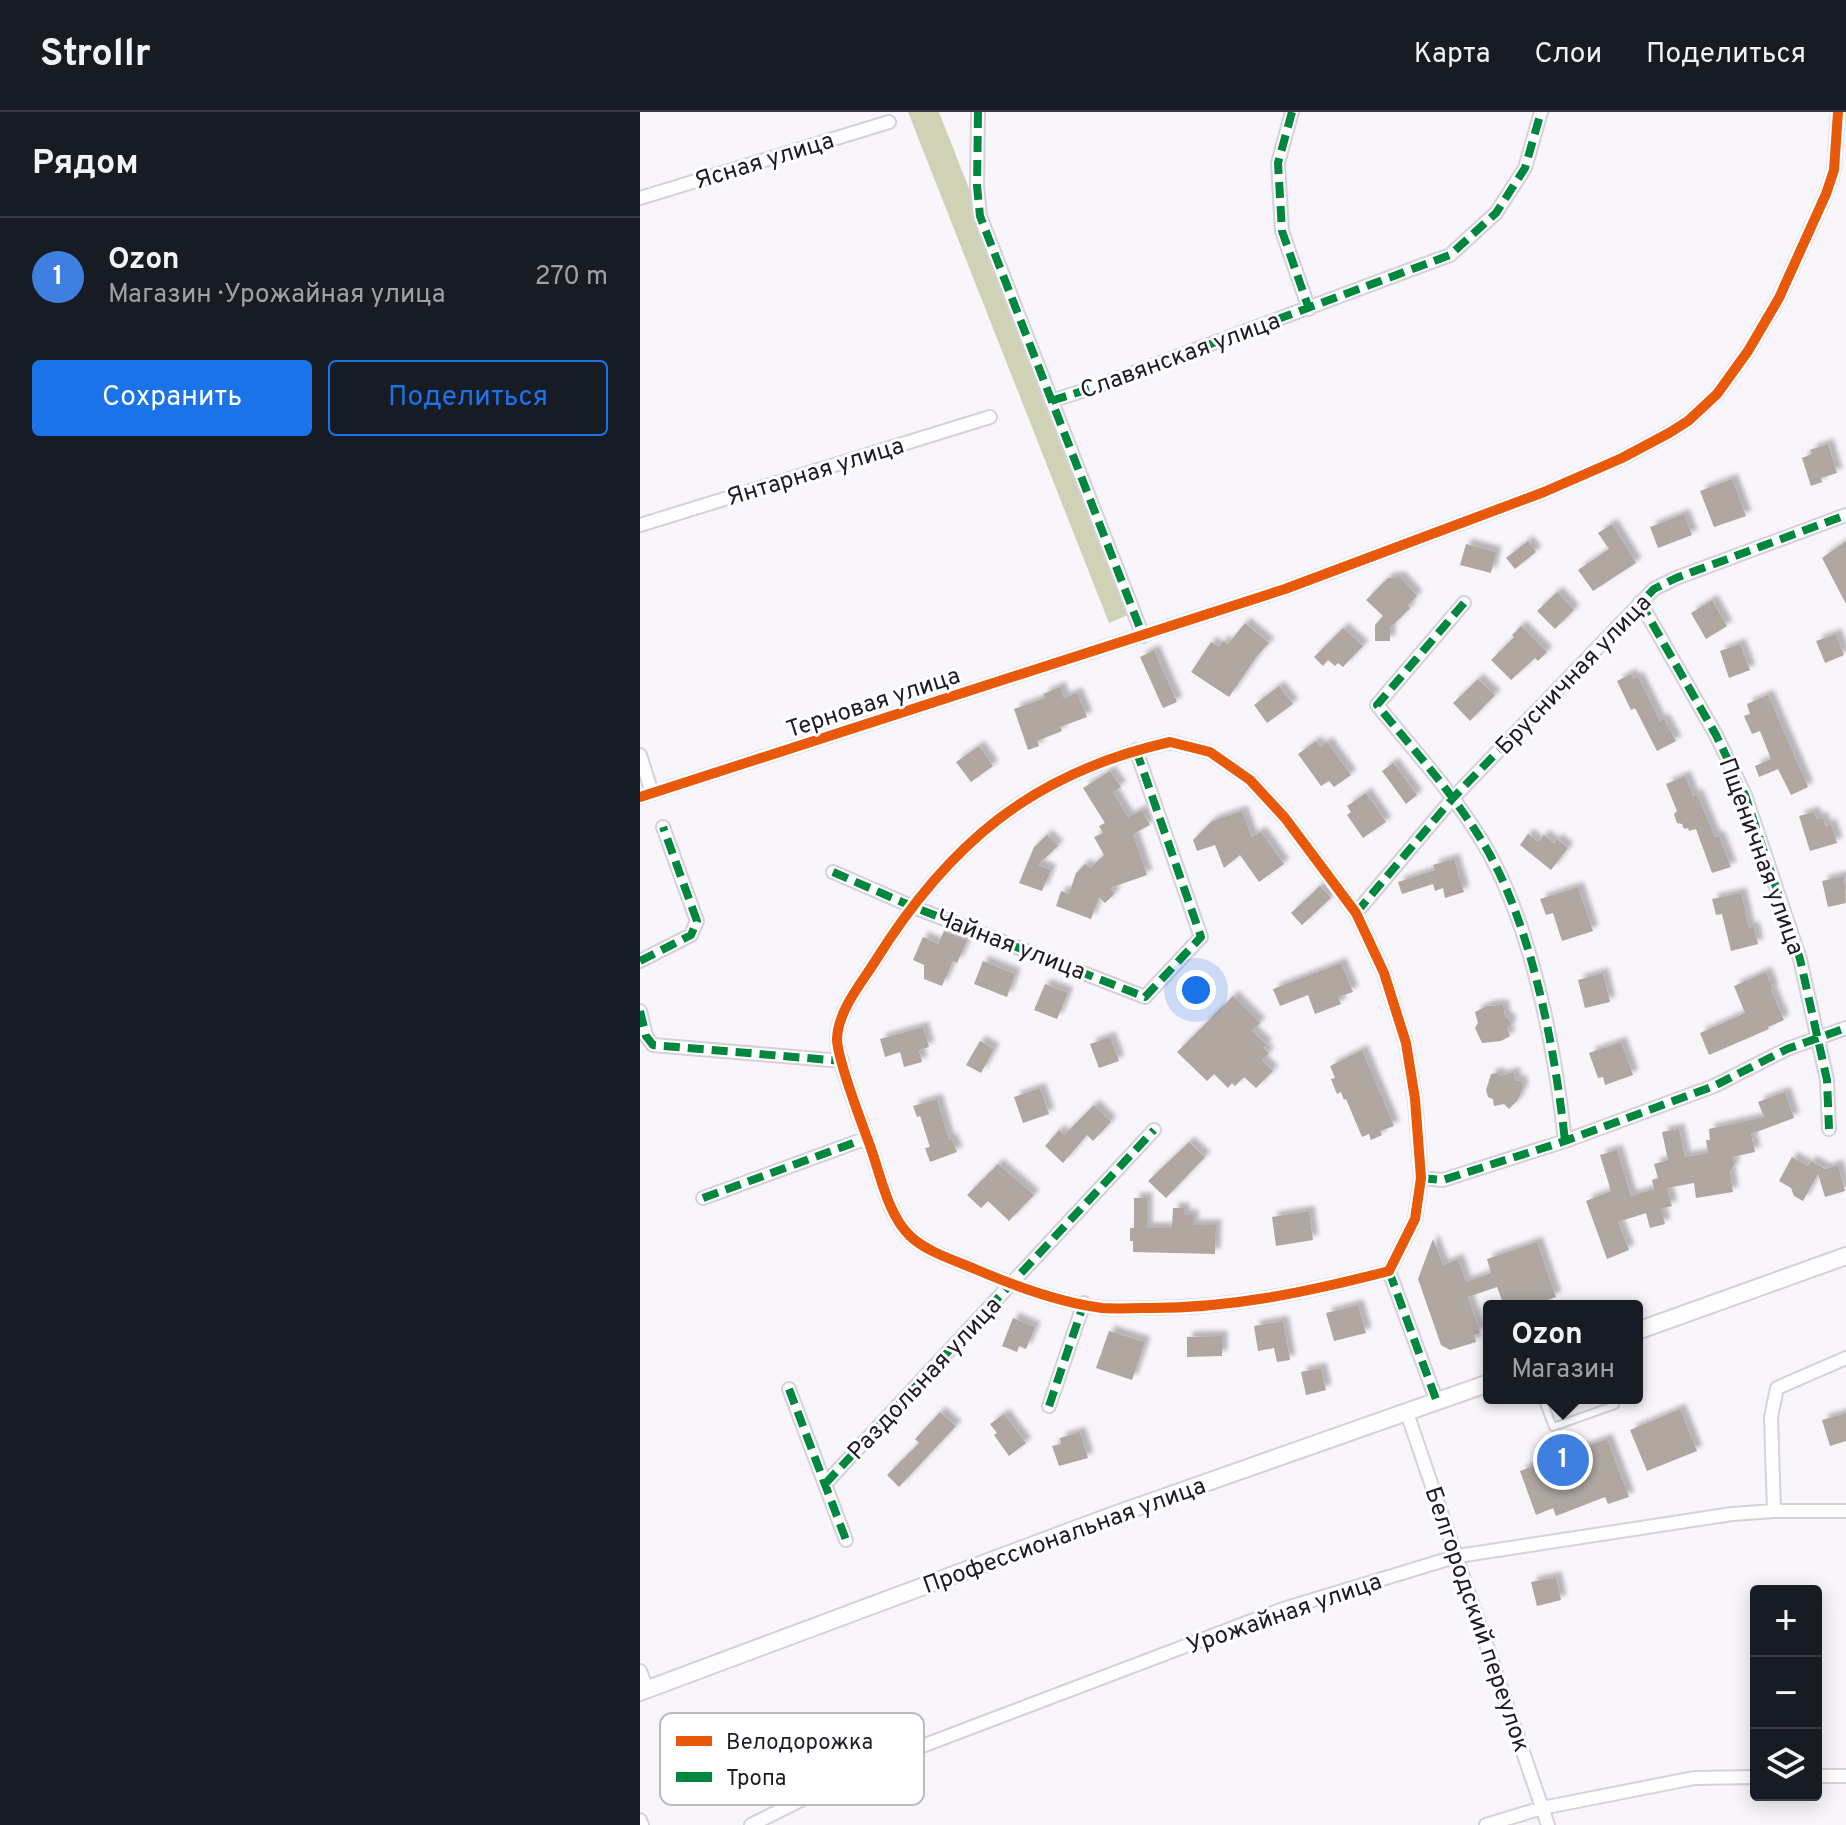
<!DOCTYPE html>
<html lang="ru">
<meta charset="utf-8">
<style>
body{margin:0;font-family:Overpass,sans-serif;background:#20242c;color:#f1f3f6}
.controls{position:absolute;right:24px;bottom:24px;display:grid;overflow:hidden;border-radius:8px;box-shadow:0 4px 20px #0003}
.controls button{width:72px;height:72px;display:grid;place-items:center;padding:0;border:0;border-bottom:2px solid #363941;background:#171b24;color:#f1f3f6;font:40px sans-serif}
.you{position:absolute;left:556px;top:878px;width:28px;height:28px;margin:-20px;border:6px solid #fff;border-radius:50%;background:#1a73e8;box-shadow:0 0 0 12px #1a73e833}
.badge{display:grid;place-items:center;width:52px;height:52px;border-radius:50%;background:#1a73e8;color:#fff;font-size:26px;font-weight:700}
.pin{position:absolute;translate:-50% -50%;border:4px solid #fff;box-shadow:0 2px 8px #0006}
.popup{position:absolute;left:843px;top:1188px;width:160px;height:104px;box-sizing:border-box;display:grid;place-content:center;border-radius:8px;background:#171b24;filter:drop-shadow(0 2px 6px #0005);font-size:26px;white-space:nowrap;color:#9ea1a6}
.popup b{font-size:30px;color:#f1f3f6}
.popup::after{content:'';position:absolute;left:50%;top:100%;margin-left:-16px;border:16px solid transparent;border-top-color:#171b24}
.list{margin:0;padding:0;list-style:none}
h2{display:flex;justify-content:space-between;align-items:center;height:104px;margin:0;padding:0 32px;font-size:34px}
h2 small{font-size:26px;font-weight:400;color:#9ea1a6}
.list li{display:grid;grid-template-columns:52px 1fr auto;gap:24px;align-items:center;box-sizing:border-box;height:120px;padding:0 32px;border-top:2px solid #363941}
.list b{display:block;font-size:30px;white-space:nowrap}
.list p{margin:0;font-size:26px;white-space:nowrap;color:#9ea1a6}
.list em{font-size:26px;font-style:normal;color:#9ea1a6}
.actions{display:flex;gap:16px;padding:24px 32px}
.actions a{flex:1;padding:18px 0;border:2px solid #1a73e8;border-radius:8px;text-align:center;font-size:28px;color:#1a73e8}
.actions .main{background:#1a73e8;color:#fff}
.icon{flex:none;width:44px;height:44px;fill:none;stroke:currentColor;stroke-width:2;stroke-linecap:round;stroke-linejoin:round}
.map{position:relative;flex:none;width:1206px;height:1713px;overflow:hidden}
header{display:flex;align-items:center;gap:48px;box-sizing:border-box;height:112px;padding:0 40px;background:#171b24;border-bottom:2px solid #363941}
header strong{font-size:38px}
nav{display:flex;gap:44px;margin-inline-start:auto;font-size:28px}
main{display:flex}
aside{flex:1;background:#171b24}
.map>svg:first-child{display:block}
</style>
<header>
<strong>Strollr</strong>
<nav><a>Карта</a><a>Слои</a><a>Поделиться</a></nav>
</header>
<main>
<aside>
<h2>Рядом<small></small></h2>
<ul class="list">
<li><span class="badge" style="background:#3f7fe0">1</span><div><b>Ozon</b><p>Магазин · Урожайная улица</p></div><em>270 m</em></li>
</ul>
<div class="actions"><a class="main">Сохранить</a><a>Поделиться</a></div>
</aside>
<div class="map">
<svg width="1206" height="1713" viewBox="0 0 1206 1713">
<defs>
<filter id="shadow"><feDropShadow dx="5.5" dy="-5.5" stdDeviation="2" flood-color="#0004"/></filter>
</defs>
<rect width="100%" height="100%" fill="#f8f5fb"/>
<path fill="#cfd2b5" d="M268,0H299L486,478L490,502L469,511Z"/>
<path fill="#afa7a0" filter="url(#shadow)" d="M1188,332L1197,361L1181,366L1182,370L1171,374L1162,346L1172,342L1170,338Z
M1092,367L1106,404L1074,415L1060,379Z
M1044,402L1052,423L1018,436L1010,415Z
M972,412L996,451L953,479L938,458L969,437L958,421Z
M888,429L896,440L875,457L866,446Z
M1206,429V492L1182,446Z
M826,432L856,440L851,461L820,453Z
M760,465L777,484L768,493L770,496L750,516V529H735V513L743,504L726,488L748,466Z
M917,480L934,498L915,517L897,499Z
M1072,488L1087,514L1066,527L1051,501Z
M605,511L629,531L617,544L589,585L551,560L571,530L579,535L583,529L588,532Z
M881,514L907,540L898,549L895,546L871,568L851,548L874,525L872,523Z
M703,516L723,534L703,555L698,551L695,554L688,548L683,554L674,545Z
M1196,522L1204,543L1185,551L1176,529Z
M1100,532L1110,558L1089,566L1080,539Z
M514,538L537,590L523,596L500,545Z
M991,562L993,567L998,565L1020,609L1024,607L1036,629L1017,639L995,596L991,598L977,569Z
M838,567L855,583L830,609L813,591Z
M639,574L653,592L627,611L614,593Z
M420,575L424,586L437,581L447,605L420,615L422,619L397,629L399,634L388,638L374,597L405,586L403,582Z
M1128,583L1168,675L1151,683L1138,657L1119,665L1115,654L1131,647L1120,619L1112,622L1104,604L1110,602L1107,592Z
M676,629L680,635L687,630L711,663L694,675L689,669L681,674L658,642Z
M339,634L353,654L331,670L316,650Z
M753,651L777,683L766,692L742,659Z
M470,659L481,675L473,680L488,705L502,698L510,713L493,722L507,763L470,776L475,781L465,791L459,785L451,807L416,794L421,779L429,782L436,761L445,752L450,756L464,743L454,725L463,721L459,714L465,711L443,676Z
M1045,664L1053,684L1057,682L1075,725L1079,724L1091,755L1072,761L1056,717L1049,719L1048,716L1044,717L1042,712L1037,711L1034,702L1037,699L1026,672Z
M726,681L746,710L723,726L707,703L711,700L707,694Z
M602,699L612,725L621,720L644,752L619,770L600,743L584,756L575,733L557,739L553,728L572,709Z
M1174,700L1177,707L1183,705L1185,714L1191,712L1197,731L1170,739L1159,704Z
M888,722L898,730L904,723L914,731L917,727L928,736L911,758L880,733Z
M407,723L418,734L398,753L411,758L402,779L379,771L394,735Z
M814,747L824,780L805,786L803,776L795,779L793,772L762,782L758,770L795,758L793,753Z
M1204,764L1206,791L1188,795L1182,769Z
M680,774L691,786L662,813L651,801Z
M938,775L953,819L922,829L913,801L906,803L900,787Z
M1101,781L1109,816L1114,815L1118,832L1091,839L1082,802L1076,803L1072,787Z
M304,819L327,829L317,851L313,849L302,874L284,867V853L273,848L283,825L298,832Z
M343,849L375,862L367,885L334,872Z
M701,851L713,880L698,885L701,892L675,902L668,883L640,894L633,877Z
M1126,860L1133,877L1131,878L1144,908L1128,915L1129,917L1069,943L1060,921L1105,901L1094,874Z
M963,861L970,890L945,896L938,868Z
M405,872L428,881L417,907L394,898Z
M593,884L620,911L612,919L627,933L623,936L629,941L622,948L633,959L616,976L604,965L595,974L592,971L588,976L574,962L567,969L537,940Z
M863,893L865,905L869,907L871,913L867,917L870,924L861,929L842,931L835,916L838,911L835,900L847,894Z
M283,915L289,935L279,938L282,950L264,955L260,940L245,945L240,927Z
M470,925L479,949L459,956L450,932Z
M340,929L354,937L341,961L326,953Z
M981,930L993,963L965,973L963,965L958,966L949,941Z
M722,938L754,1014L740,1019L742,1023L731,1028L729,1022L722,1025L706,987L704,988L701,980L697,982L691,967L695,966L690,954Z
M874,960L876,969L881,968L883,976L877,989L869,997L864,992L854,994L853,987L848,985L846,978L851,962L858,961L861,964Z
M400,976L409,1002L383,1011L374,985Z
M1145,980L1154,1006L1111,1022L1115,1040L1093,1045L1094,1053L1090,1060L1093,1080L1056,1086L1054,1071L1027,1076L1032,1094L1021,1097L1025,1112L1010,1116L1006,1101L978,1110L989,1138L967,1147L946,1089L971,1079L960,1043L977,1038L991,1084L1014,1077L1012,1068L1018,1066L1014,1052L1028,1048L1022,1020L1039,1017L1045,1045L1068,1041L1066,1028H1070L1069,1017L1124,1005L1118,990Z
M297,987L309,1028L312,1027L317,1040L290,1050L285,1036L290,1035L280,1004L277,1005L273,994Z
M454,993L471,1010L453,1029L447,1023L423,1051L405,1034L419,1018L424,1023Z
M549,1030L565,1045L526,1086L508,1069Z
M1152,1045L1168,1054L1171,1049L1185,1057L1198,1053L1205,1079L1185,1085L1178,1062L1163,1089L1154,1084L1151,1076L1139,1069Z
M358,1052L394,1083L369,1109L348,1089L341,1096L327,1083Z
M494,1086H507V1116H532L533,1096H544V1103H553V1113H576L575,1142L493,1140V1129H490V1116H494Z
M669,1099L673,1128L636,1134L632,1105Z
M793,1127L803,1153L818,1147L826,1170L851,1161L847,1147L897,1130L916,1185L890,1194H864L857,1175L828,1185L840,1221L834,1223L836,1230L810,1238L801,1233L778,1167Z
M718,1193L726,1221L694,1229L686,1201Z
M373,1206L395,1215L386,1237L379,1234L377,1240L362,1234Z
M643,1209L650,1248L637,1250L634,1236L618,1239L614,1214Z
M469,1219L505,1230L492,1268L456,1256Z
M582,1224V1244L547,1245V1225Z
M681,1256L686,1278L666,1283L661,1260Z
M1040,1297L1057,1339L1007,1359L990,1318Z
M300,1300L316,1314L259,1375L247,1363L279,1331L275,1327Z
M1206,1301V1329L1190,1334L1182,1308Z
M364,1302L386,1331L369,1344L354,1323L357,1321L350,1312Z
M440,1320L448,1346L419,1354L412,1334L421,1332L420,1326Z
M967,1327L989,1385L968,1392L965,1385L916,1404L913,1396L896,1403L880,1359Z
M916,1465L921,1488L897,1494L891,1470Z"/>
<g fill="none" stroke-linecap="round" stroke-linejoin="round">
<defs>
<path id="service" d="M902,1286L913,1315L975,1293L972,1286"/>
<path id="minor" d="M338,0L337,74L340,104L503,524
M652,0L638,51L642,119L669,197
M0,86L249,10
M411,289L458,274L810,143L856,101L885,56L901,0
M0,413L350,305
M1000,490L1076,623L1105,683L1160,847L1187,968L1189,1017
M824,491L737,593C773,637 812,680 842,729C891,809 915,936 925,1029
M530,630L570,640L610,668L645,706L716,801L744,861L766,931L775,987L781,1066L775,1107L749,1159C668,1180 588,1197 504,1196C491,1196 476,1197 462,1196C422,1191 372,1173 335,1157C314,1148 287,1140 270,1124C247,1102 240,1060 229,1031C221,1009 197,947 197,927C198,899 220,873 234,851C308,732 392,661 530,630Z
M0,643L12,681
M0,685L645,477L904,380L982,346L1029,321L1048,309L1077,282L1108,239L1139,186L1186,82L1194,58L1198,0
M193,760L271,794L505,885L561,825L496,638
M716,801L813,686L1014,477L1036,466L1206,403
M0,849L51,823L57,809L23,715
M0,899L6,924L13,933L202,949
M781,1066L803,1068L925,1029L1074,974L1147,937L1206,916
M63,1086L227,1026
M749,1159L797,1290
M149,1277L206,1428
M409,1294L444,1191
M767,1301L908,1713
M185,1372L514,1018
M1134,1399L1131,1305L1137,1276L1206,1246
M0,1559L7,1577
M1176,1664H1206
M0,1708L2,1713
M111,1713L227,1655L643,1497L818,1444L1092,1402L1134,1399H1206
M846,1713L902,1696L1054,1666L1116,1665"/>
<path id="tertiary" d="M997,1219L1206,1144
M0,1580L474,1403L849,1271"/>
</defs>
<use href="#service" stroke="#d6d1da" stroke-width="10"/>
<use href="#minor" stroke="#d6d1da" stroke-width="16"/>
<use href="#tertiary" stroke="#d6d1da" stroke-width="20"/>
<use href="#service" stroke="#fefefe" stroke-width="6"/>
<use href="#minor" stroke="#fefefe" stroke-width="12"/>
<use href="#tertiary" stroke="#fefefe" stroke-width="16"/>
<path stroke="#00873e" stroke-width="8" stroke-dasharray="16 8" stroke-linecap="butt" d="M338,0L337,74L340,104L503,524
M652,0L638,51L642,119L669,197
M411,289L458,274L810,143L856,101L885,56L901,0
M1000,490L1076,623L1105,683L1160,847L1187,968L1189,1017
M824,491L737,593C773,637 812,680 842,729C891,809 915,936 925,1029
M193,760L271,794L505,885L561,825L496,638
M716,801L813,686L1014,477L1036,466L1206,403
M0,849L51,823L57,809L23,715
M0,899L6,924L13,933L202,949
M781,1066L803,1068L925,1029L1074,974L1147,937L1206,916
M63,1086L227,1026
M749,1159L797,1290
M149,1277L206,1428
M409,1294L444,1191
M185,1372L514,1018"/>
<defs>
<path id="cycleway" d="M530,630L570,640L610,668L645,706L716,801L744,861L766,931L775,987L781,1066L775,1107L749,1159C668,1180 588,1197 504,1196C491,1196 476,1197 462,1196C422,1191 372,1173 335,1157C314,1148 287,1140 270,1124C247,1102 240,1060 229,1031C221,1009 197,947 197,927C198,899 220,873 234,851C308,732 392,661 530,630Z
M0,685L645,477L904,380L982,346L1029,321L1048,309L1077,282L1108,239L1139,186L1186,82L1194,58L1198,0"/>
</defs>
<use href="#cycleway" stroke="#fff" stroke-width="15"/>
<use href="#cycleway" stroke="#e8590c" stroke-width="10"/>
</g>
<g text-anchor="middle" stroke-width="6" stroke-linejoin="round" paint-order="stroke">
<g font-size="24" fill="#201a24" stroke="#fff">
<text transform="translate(124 48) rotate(-17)" y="8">Ясная улица</text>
<text transform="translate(540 243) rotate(-20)" y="8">Славянская улица</text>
<text transform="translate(175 359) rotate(-17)" y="8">Янтарная улица</text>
<text transform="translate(933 562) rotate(-46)" y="8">Брусничная улица</text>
<text transform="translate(233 590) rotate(-18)" y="8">Терновая улица</text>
<text transform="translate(1122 744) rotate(70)" y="8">Пщеничная улица</text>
<text transform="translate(371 832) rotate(21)" y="8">Чайная улица</text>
<text transform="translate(284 1266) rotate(-47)" y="8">Раздольная улица</text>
<text transform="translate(424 1423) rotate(-20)" y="8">Профессиональная улица</text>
<text transform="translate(644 1501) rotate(-19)" y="8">Урожайная улица</text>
<text transform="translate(838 1507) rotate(71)" y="8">Белгородский переулок</text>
</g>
</g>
<rect x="20" y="1601" width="264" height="92" rx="12" fill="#fff" stroke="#bcbabd" stroke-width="2"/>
<rect x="36" y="1624" width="36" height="10" fill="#e8590c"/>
<rect x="36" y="1660" width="36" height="10" fill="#00873e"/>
<g font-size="22" fill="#201a24">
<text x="86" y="1637">Велодорожка</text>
<text x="86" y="1673">Тропа</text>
</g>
</svg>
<div class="controls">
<button>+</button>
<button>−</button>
<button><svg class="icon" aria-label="layers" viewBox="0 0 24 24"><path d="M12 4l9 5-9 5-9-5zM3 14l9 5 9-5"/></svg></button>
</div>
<div class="you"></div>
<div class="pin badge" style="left:923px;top:1348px;background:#3f7fe0">1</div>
<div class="popup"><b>Ozon</b>Магазин</div>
</div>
</main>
